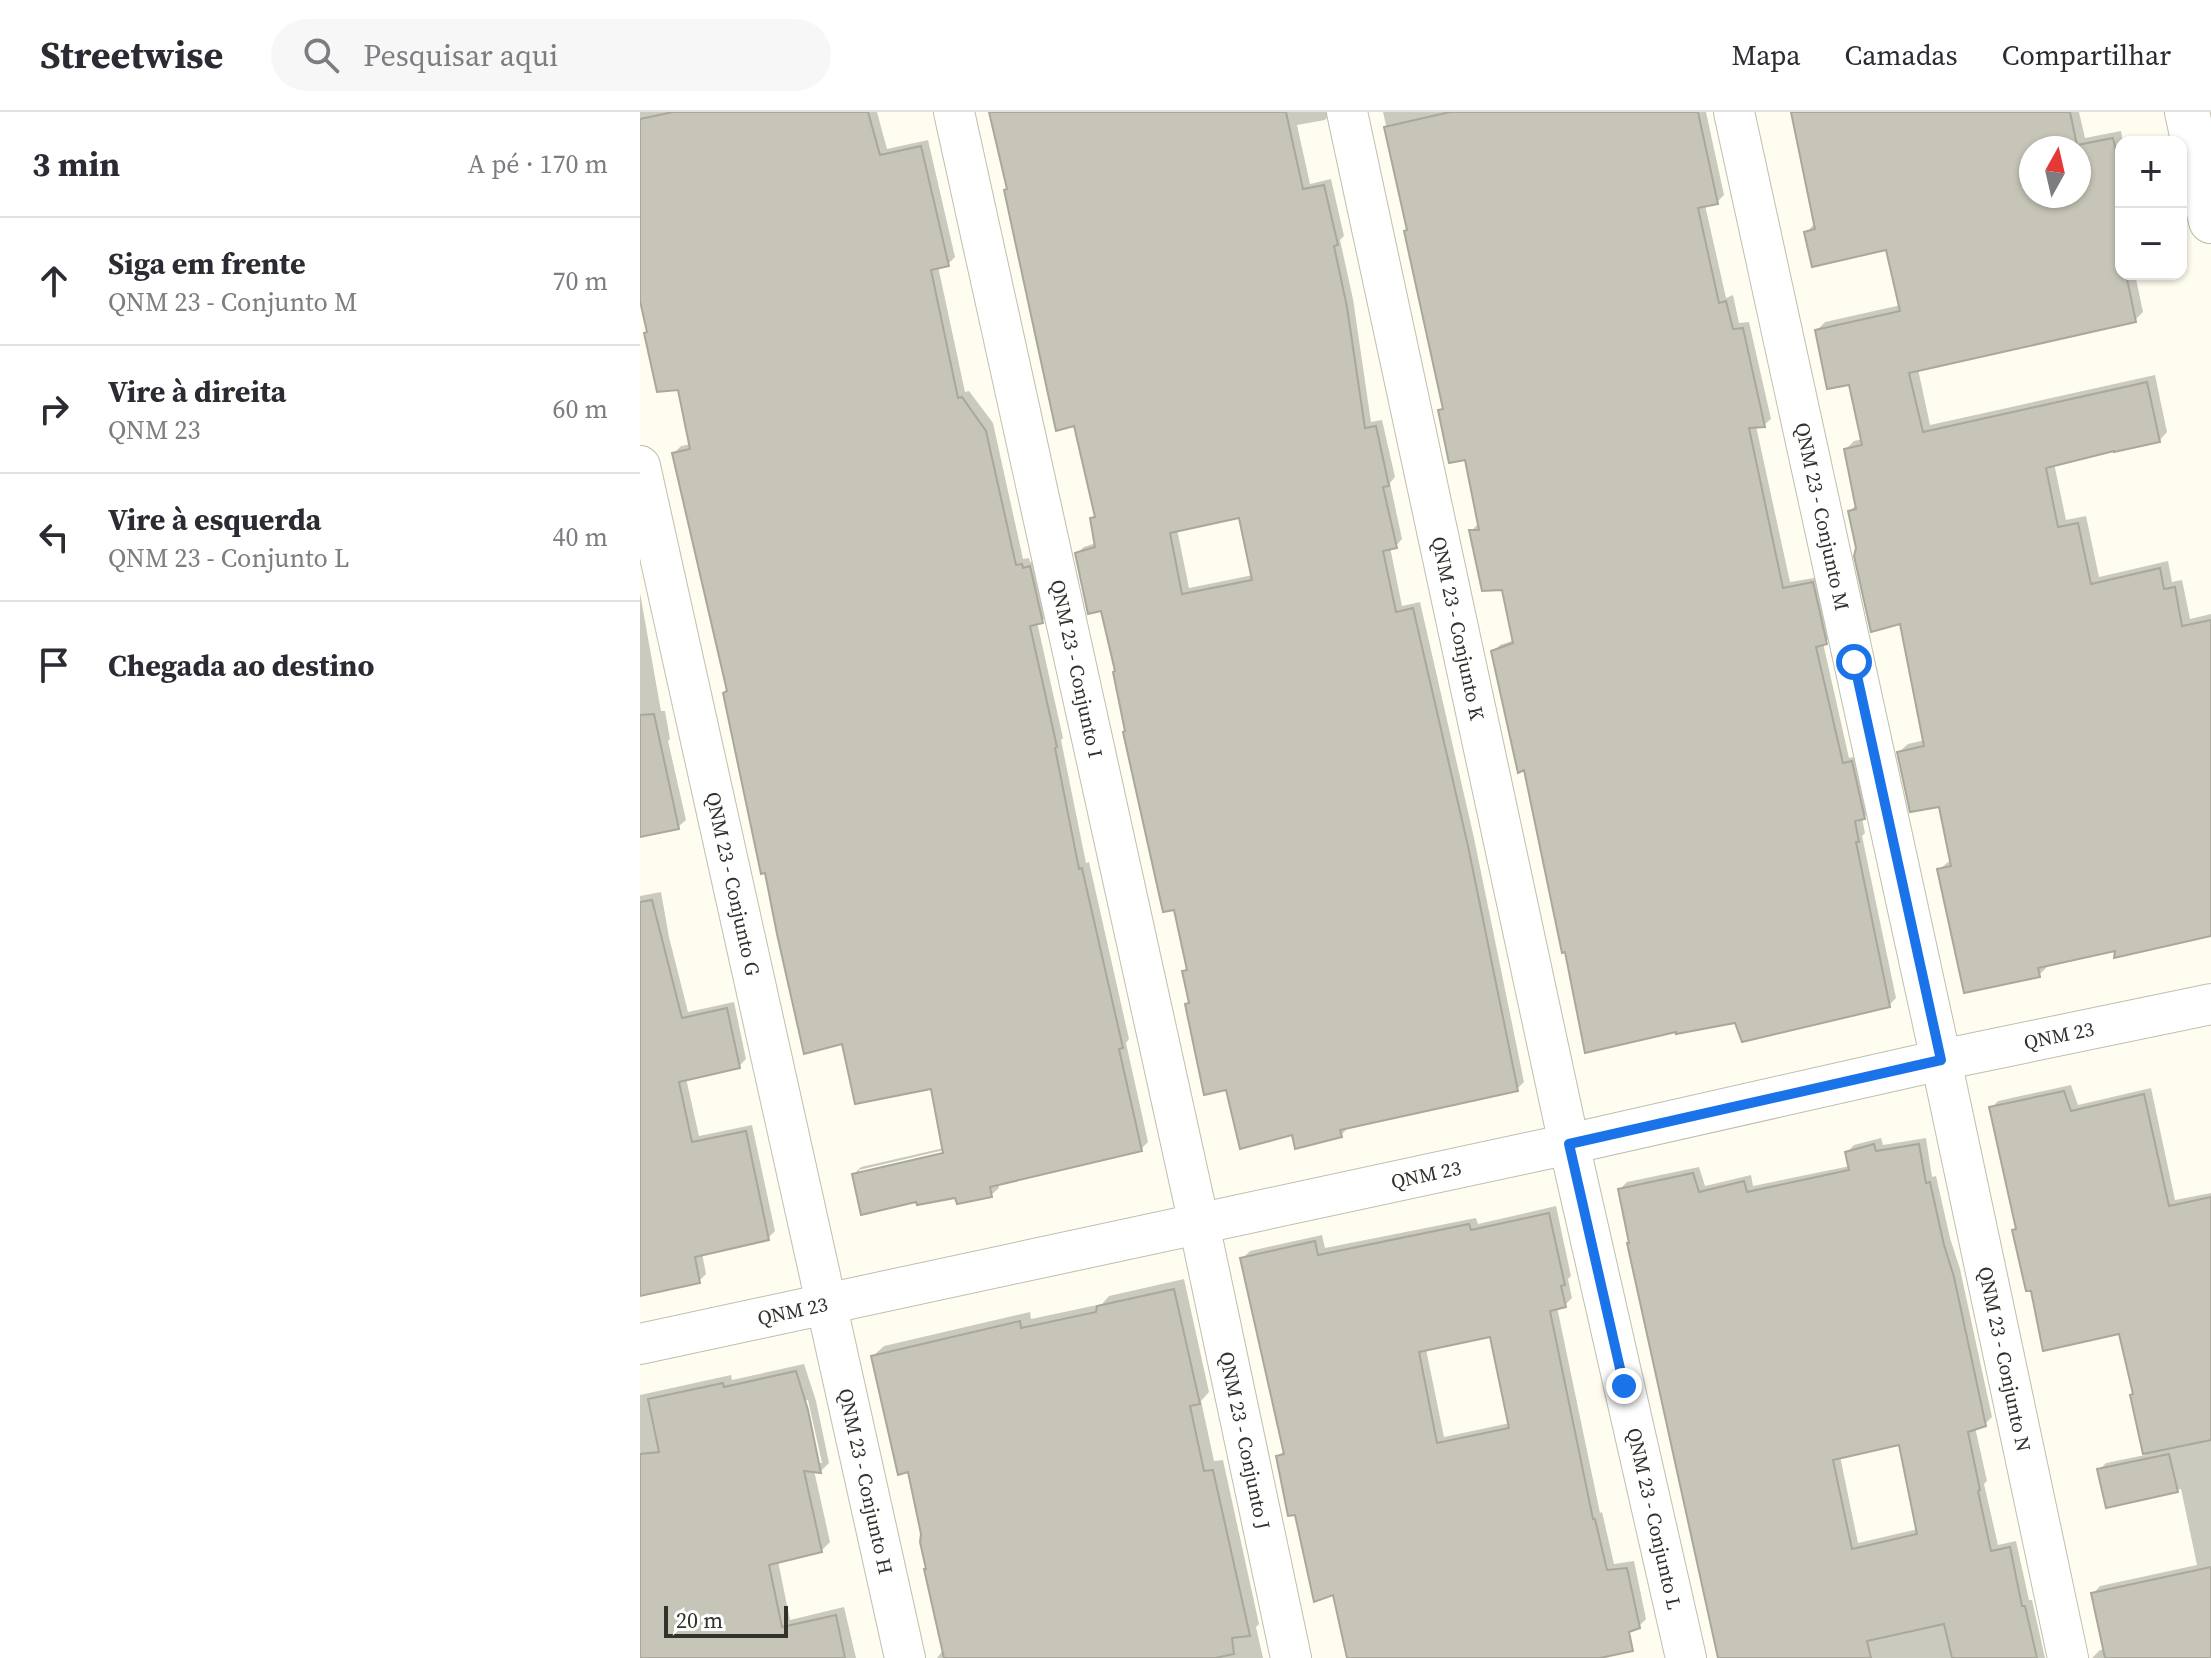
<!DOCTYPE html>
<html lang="pt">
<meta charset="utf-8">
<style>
body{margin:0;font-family:"Source Serif 4",serif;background:#f7f7f7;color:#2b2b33}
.controls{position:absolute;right:24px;top:24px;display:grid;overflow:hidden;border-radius:16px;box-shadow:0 2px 6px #0004}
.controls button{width:72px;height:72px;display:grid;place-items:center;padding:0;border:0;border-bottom:2px solid #e1e1e2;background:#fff;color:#2b2b33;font:40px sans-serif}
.compass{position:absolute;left:1379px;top:24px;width:72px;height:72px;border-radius:50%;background:#fff;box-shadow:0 2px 6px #0004;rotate:8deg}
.scale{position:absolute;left:24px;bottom:20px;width:124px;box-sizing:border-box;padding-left:8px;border:4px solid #32312c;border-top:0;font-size:22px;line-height:28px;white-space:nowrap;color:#32312c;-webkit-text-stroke:6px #fff;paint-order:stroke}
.stop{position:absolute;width:24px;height:24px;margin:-18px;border:6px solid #1a73e8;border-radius:50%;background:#fff}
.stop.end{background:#1a73e8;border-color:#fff;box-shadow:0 2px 8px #0008}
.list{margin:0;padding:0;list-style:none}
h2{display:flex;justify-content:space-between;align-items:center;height:104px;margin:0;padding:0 32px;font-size:34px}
h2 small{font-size:26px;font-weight:400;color:#7c7c81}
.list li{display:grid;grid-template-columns:52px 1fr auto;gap:24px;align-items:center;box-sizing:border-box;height:128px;padding:0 32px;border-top:2px solid #e1e1e2}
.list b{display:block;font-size:30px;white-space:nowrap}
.list p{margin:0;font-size:26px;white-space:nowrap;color:#7c7c81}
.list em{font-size:26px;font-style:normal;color:#7c7c81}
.icon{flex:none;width:44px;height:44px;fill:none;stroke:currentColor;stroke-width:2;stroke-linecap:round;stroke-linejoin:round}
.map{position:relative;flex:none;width:1571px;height:1546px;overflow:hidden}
header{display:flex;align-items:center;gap:48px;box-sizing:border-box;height:112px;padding:0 40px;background:#fff;border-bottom:2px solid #e1e1e2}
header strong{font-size:38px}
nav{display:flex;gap:44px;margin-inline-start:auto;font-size:28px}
.search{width:560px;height:72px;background:#f7f7f7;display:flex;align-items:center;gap:20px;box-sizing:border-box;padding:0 28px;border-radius:44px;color:#7c7c81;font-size:30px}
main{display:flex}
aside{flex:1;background:#fff}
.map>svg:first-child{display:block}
</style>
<header>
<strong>Streetwise</strong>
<div class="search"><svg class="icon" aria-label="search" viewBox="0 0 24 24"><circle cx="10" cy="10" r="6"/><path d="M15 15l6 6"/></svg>Pesquisar aqui</div>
<nav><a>Mapa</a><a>Camadas</a><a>Compartilhar</a></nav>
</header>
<main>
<aside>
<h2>3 min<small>A pé · 170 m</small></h2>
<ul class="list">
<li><svg class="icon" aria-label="ahead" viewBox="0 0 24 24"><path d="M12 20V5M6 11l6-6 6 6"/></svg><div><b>Siga em frente</b><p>QNM 23 - Conjunto M</p></div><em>70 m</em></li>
<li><svg class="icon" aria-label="right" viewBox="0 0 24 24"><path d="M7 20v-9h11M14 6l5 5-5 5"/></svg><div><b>Vire à direita</b><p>QNM 23</p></div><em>60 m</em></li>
<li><svg class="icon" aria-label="left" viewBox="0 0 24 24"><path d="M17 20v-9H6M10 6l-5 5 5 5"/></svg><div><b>Vire à esquerda</b><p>QNM 23 - Conjunto L</p></div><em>40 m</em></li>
<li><svg class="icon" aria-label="arrive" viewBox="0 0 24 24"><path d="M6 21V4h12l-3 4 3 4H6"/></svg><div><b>Chegada ao destino</b></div></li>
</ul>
</aside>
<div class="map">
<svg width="1571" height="1546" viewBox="0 0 1571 1546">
<rect width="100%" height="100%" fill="#fefdef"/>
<path fill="#0003" fill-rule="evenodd" d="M0,0H237L247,37L288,28L315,145L308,152L298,154L325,280L329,279L353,311L383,447L389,446L390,450L397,448L409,502L402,509L397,510L423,626L421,628L446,751L449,750L489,927L486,931L508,1030L501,1037L358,1071L359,1076L351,1083L277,1088L214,1062L221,1055L304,1036L293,975L204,930L85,581L89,577L34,341L41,334L51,332L39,276L9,219L0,180ZM313,1036V1040L219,1062V1058Z
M352,0H692L685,8L657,13L670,72L691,67L704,124L700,128L713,187L731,310L742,308L755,365L750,371L762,427L756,434L750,435L762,494L780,490L834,726L884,970L877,977L708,1016L701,1023L654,1021L587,976L547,892L551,889L545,860L548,856L536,796L487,618L463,497L437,441L444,435L456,431L452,406L456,402L435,312L369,76ZM600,403L613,463L549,476L537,417Z
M743,0H1066L1084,83L1077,90L1065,93L1086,186L1093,183L1099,211L1109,210L1131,307L1124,313L1116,314L1150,470L1180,465L1193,524L1183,531L1209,646L1219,644L1231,699L1222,706L1225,721L1222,724L1256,886L1249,893L1097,908L885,656L853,540L860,533L875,528L863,475L831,419L838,412L826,346L800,299L805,295L769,116Z
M1156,0H1439L1445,26L1481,19L1483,30H1481V162H1495L1503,200L1495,208L1278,257L1290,313L1515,263L1527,320L1519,329L1414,351L1426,408L1446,404L1459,465L1528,449L1532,470L1542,468L1550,507L1571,502V821L1477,836L1406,852L1407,855L1399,863L1299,758L1308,750L1312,749L1300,693L1259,640L1268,632L1285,628L1261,509L1218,436L1210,399L1217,392L1206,337L1214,329L1223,327L1210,271L1177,218L1185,210L1261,193L1247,136L1166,121L1174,112ZM1391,36H1439V84H1391Z
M0,481L21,599H25L30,627L28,629L46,708L38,715L0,723Z
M21,780L29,825L48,900L94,890L106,947L99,954L46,966L59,1024L112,1013L135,1119L128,1126L62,1141L66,1162L59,1169L0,1182V784Z
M1431,973L1438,993L1511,976L1535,1088L1571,1081V1546H1452L1460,1538L1465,1537L1453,1482L1460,1474L1557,1453L1541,1377L1467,1394L1459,1358L1466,1351L1505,1343L1493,1284L1495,1281L1480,1220L1392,1176L1375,1118L1378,1115L1351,996L1358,989Z
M1241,1026L1243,1033L1286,1026L1292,1065L1296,1064L1310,1126L1320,1157L1352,1305L1345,1312L1335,1315L1347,1369L1344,1372L1358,1433L1376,1429L1389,1488H1392L1405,1546H1079L980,1077L987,1070L1059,1055L1065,1074L1111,1063L1113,1074L1210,1054L1207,1040L1214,1033ZM1260,1330L1278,1417L1218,1431L1200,1344Z
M916,1094L931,1164L928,1167L932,1186L925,1193L917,1195L960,1401L962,1400L974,1452L994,1449L1006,1507L999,1514L857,1546H709L694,1481L656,1401L638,1345L645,1338L603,1146L610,1139L682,1123L685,1136L836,1106L838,1112ZM852,1223L870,1311L804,1325L786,1237Z
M544,1167L569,1280L561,1289L574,1349L583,1348L619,1512L616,1515L623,1546H297L304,1537L270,1358L233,1244L244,1234L390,1200L391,1207L462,1192L469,1184Z
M164,1252L176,1289L189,1351L181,1359L174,1358L190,1430L181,1439L138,1449L150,1508L204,1495L216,1546H0V1283L91,1263L92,1268ZM168,1288L182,1351H177L164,1289Z"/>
<path fill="#c6c5b7" stroke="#a9a89b" stroke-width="2" fill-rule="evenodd" d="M33,0H228L240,43L281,34L309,154L291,158L318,286L322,285L346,319L376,453L382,452L383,456L390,454L403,511L390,514L417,635L415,636L439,757L442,756L483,936L479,937L502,1039L350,1075L352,1085L317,1092L315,1086L277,1093L276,1090L221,1103L212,1062L303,1041L291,977L215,992L202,932L164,942L137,822L125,761L121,762L83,581L87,579L32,341L50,337L38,278L17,280L4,221L7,220L0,189V7Z
M349,0H646L663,77L684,73L698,133L694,134L707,195L725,316L736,314L749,374L743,375L757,436L743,439L756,500L773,496L828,734L878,979L700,1018L702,1025L655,1037L652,1023L600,1037L586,978L564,983L545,892L549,891L542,859L547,858L534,798L523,800L483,620L485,619L473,560L475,559L461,499L448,502L435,441L455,435L450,406L455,405L434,314L416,319L364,78L367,77ZM599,406L612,468L542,482L530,421Z
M810,0H1058L1078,92L1058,96L1079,191L1086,189L1093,217L1103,216L1125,315L1109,316L1143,476L1173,470L1187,532L1176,535L1203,651L1212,649L1225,707L1215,709L1219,730H1216L1250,895L1102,930L1095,911L1036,922V920L945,941L925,840L922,841L884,658L878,661L851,539L873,531L862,478L842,479L829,418H839L825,348L809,351L798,298L803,297L764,119L767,118L744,15Z
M1151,0H1430L1437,33L1473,26L1481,62V162H1486L1496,210L1269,261L1283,320L1507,270L1520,330L1474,340V339L1406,356L1418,415L1438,411L1451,472L1520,456L1524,477L1535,475L1542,514L1571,508V824L1474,846L1475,839L1398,856L1400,865L1324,881L1297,757L1311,754L1299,695L1270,700L1257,640L1284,634L1260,512L1231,520L1214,444L1216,436L1208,399L1216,397L1204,337L1222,333L1209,273L1187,277L1175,218L1260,199L1246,138L1172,155L1164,120L1175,117ZM1391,36H1439V84H1391Z
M14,602L39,717L0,725V603Z
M12,788L42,906L87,896L100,956L39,970L52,1030L106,1019L129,1128L55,1145L60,1171L0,1184V790Z
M1424,979L1431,999L1504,982L1529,1094L1571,1085V1328L1503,1342L1490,1283L1493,1282L1479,1222L1403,1239L1391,1179H1386L1372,1118L1376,1117L1349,995Z
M1234,1032L1236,1039L1279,1032L1286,1071L1290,1070L1304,1133L1314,1165L1346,1314L1328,1320L1340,1378L1338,1379L1351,1439L1370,1435L1382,1494H1385L1397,1546H1312L1304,1512L1227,1529L1231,1546H1078L987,1131H989L978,1077L1053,1061L1059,1080L1104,1069L1107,1080L1209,1058L1205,1040ZM1259,1333L1277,1422L1212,1437L1193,1348Z
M909,1101L925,1173L921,1174L926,1195L910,1199L953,1407H955L967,1458L987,1456L1000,1516L989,1520L993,1539L960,1546H707L693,1483L674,1490L655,1403L648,1404L636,1344L644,1342L600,1146L675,1129L678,1143L829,1112L831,1118ZM850,1225L869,1316L797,1331L779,1240Z
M534,1177L560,1292L550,1294L564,1359L573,1358L610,1524L592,1526L594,1542L575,1546H304L284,1457H286L280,1430L281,1422L268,1360L258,1363L231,1244L380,1209L381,1216L456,1200L457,1194Z
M156,1259L168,1298L181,1361L164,1359L182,1440L129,1453L142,1515L196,1503L205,1546H0V1342L19,1340L8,1287L83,1271L84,1275Z
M1529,1342L1538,1380L1466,1396L1457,1357Z
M1571,1455V1546H1465L1451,1481Z"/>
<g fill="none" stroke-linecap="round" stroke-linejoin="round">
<defs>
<g id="minor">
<path id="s1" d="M314,0L559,1112L651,1546"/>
<path id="s2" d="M707,0L929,1032L1046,1546"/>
<path id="s3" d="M1094,0L1301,948L1428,1546"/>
<path id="s4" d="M0,354L265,1546"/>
<path id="s5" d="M0,1232L929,1032L1301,948L1571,892"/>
</g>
<path id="major" d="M1547,0L1571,109"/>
</defs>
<use href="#minor" stroke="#bfbeb0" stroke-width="42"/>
<use href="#major" stroke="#bfbeb0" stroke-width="46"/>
<use href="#minor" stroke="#fff" stroke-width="40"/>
<use href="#major" stroke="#fff" stroke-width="44"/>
</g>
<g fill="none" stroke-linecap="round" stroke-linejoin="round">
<path stroke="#1a73e8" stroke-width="10" d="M984,1274L929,1032L1301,948L1214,550"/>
</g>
<g text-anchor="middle" stroke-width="6" stroke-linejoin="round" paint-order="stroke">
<g font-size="20" fill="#32312c" stroke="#fff">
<text dy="7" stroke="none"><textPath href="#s3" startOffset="414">QNM 23 - Conjunto M</textPath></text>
<text dy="7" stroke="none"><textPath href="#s2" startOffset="528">QNM 23 - Conjunto K</textPath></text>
<text dy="7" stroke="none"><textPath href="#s1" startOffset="570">QNM 23 - Conjunto I</textPath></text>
<text dy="7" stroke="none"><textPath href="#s4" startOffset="428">QNM 23 - Conjunto G</textPath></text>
<text dy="7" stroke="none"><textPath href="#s5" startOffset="1452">QNM 23</textPath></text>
<text dy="7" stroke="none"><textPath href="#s5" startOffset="804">QNM 23</textPath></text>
<text dy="7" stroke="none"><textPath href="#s5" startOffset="156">QNM 23</textPath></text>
<text dy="7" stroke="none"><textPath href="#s3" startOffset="1276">QNM 23 - Conjunto N</textPath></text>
<text dy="7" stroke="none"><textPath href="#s1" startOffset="1360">QNM 23 - Conjunto J</textPath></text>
<text dy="7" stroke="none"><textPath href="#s4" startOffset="1040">QNM 23 - Conjunto H</textPath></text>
<text dy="7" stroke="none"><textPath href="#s2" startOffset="1440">QNM 23 - Conjunto L</textPath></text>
</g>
</g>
</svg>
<div class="controls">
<button>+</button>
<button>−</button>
</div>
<svg class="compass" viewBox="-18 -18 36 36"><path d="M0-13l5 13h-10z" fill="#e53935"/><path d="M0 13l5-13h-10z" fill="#7c7c81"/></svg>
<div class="scale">20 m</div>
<div class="stop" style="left:1214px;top:550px"></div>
<div class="stop end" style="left:984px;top:1274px"></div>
</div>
</main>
